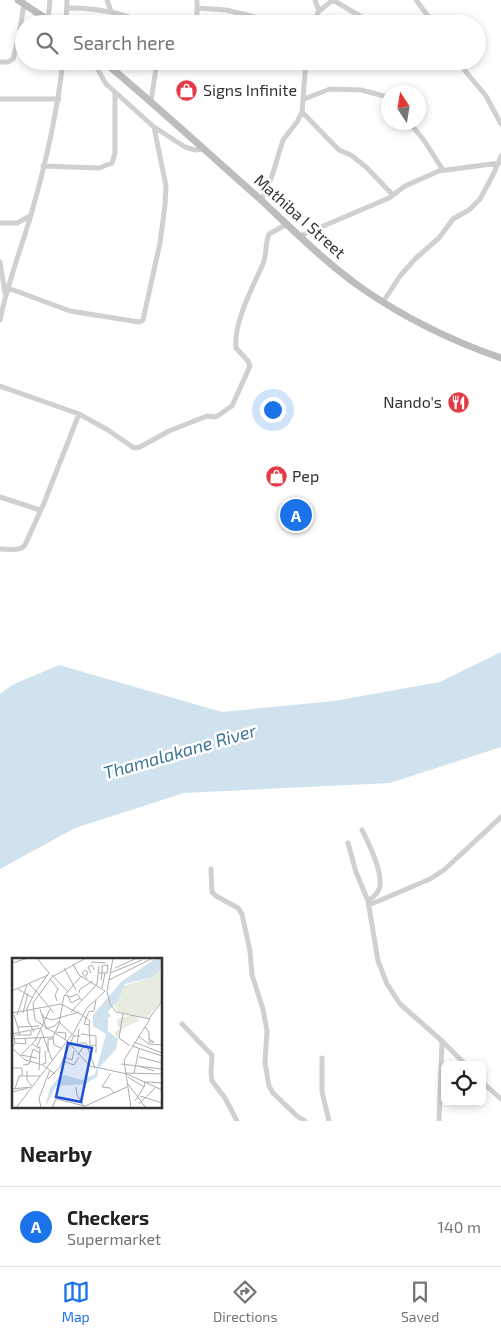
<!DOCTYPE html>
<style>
body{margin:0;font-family:"Exo 2",sans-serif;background:#f2f2f2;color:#222}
.controls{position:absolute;right:15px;bottom:15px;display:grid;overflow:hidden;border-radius:8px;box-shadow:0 2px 8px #0003}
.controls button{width:45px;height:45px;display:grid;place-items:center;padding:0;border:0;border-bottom:1px solid #e0e0e0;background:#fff;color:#222;font:25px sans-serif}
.compass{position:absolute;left:381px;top:85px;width:45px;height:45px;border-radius:50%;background:#fff;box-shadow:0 2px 8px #0003;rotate:348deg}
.you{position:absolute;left:272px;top:409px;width:18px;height:18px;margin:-12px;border:4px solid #fff;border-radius:50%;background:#1a73e8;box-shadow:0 0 0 8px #1a73e833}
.badge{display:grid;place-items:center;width:32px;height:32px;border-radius:50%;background:#1a73e8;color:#fff;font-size:16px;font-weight:700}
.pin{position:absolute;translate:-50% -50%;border:2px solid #fff;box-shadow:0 1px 5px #0006}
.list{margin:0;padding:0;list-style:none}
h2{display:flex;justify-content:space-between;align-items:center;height:65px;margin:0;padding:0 20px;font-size:21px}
h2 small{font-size:16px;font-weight:400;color:#767676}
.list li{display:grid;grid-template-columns:32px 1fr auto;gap:15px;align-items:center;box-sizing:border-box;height:80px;padding:0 20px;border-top:1px solid #e0e0e0}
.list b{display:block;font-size:19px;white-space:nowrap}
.list p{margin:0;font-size:16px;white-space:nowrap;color:#767676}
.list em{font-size:16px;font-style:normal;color:#767676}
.icon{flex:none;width:28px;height:28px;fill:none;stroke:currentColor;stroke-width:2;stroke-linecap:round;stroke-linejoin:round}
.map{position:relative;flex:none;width:501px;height:1121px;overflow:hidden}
.search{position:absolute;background:#fff;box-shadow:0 2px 8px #0003;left:15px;right:15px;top:15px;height:55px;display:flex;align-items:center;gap:12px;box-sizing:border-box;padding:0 18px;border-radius:28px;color:#767676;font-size:19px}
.sheet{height:145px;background:#fff}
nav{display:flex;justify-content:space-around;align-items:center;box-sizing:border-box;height:70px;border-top:1px solid #e0e0e0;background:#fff;font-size:14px;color:#767676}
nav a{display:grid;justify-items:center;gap:2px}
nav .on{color:#1a73e8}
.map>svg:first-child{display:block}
</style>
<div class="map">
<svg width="501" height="1121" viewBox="0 0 501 1121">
<rect width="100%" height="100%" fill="#fff"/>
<path fill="#cfe2ee" d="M501,652V747L390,783L184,793L75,828L0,869V694L12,685L59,665L222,712L334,701L440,682Z"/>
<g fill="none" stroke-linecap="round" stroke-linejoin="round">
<path stroke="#d0d0d0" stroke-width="5" d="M107,0L111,11
M315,0L319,11
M333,0L365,19
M416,0L434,24
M66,8C99,7 121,14 152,24
M197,8L226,10L260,18H314
M48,20L50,0
M66,24L67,0
M184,24L194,22L197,18V0
M312,24L319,11L333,0
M93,61L106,84L154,127L185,147L195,150L204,149
M457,61L486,96L501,124
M0,62H8L13,59L19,36L24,4
M0,99H59
M304,99L330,89L361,90L388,97
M151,102L157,61
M302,112L339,150L351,155L366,167L393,195
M409,122L423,139L443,170
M43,166L99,168L112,163L115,153V93
M261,201L272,176L283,140L297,122L302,112L306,61
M0,223H17L30,216
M300,236L389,198L405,186L439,171L499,163
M0,262L5,293
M8,288L70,311L139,322L143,320L160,243L165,205L166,186L154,127
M383,302L400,276L416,258L439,238L453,219L469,210L480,199L493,175L501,156
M0,320C7,285 20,252 30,218C45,167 57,114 63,61
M0,386L79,414L108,430L134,448L140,447L169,431L207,416L216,417L232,406L250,366L248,361L236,348C233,324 253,286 263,264C267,254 265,243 269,234L287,224
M0,497L40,510
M0,549C9,549 19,552 25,545L44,503L79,414
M362,830C369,844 382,870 380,886C379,893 373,897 368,901
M348,843L356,872L368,901L378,961L387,984L400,1004L442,1041L466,1065
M211,869L212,892L216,896L238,908L242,914L250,951L252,975L263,1009L267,1031L265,1063L269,1086L273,1093L297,1116L305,1121
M369,905L430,879L444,870L501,817
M182,1024L212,1055L211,1072L212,1081L225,1098L237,1121
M322,1058V1092L329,1121
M482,1082L501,1099
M439,1121L442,1041"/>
<path stroke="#bdbdbd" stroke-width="7" d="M18,0L54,24
M103,61C157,106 208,153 260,199C293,230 326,263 363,289C405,318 452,341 501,358"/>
</g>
<defs>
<symbol id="shop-disc" viewBox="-11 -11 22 22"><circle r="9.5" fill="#e63946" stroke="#fff"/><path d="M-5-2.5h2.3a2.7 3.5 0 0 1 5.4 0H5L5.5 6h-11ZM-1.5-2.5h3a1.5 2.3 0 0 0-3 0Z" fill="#fff"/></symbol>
<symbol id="restaurant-disc" viewBox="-11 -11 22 22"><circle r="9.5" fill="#e63946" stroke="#fff"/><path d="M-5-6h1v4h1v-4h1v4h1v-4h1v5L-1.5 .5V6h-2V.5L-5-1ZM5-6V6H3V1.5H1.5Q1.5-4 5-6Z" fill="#fff"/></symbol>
</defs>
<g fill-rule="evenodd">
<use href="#shop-disc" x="174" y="78" width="25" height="25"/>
<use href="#restaurant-disc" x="446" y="390" width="25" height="25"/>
<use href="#shop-disc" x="264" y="464" width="25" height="25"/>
</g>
<g text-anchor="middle" stroke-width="5" stroke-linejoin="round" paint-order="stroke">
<g font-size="16" fill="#333" stroke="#fff" text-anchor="start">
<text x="203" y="96">Signs Infinite</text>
<text x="442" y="408" text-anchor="end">Nando's</text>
<text x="292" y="482">Pep</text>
</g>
<g font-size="16" fill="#333" stroke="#fff">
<text transform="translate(300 216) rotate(42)" y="6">Mathiba I Street</text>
</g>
<g font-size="18" font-style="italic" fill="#3f7597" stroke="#fff">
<text transform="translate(180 752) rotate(-16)" y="6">Thamalakane River</text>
</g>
</g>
<g transform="translate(12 958)">
<rect width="150" height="150" fill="#fff"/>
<path d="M150,11V42L136,60L106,54L102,47L111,28L140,19ZM121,57L128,62L110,71L106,81L102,75L114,65L106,70L105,61Z" fill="#e6ecdf"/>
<path d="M144,0H150V11L140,19L113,26L106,42L96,54L99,58L96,60V73L106,81L104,91L86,111V118L73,126L44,128L33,150L38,130L46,120L52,117L70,122L83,116L94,76L81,68V57L109,24Z" fill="#cfe2ee"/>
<path fill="none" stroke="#adadad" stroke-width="1" d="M25,0L37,15M74,0L40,19L21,45L23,62L55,83L78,108L115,116L150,132M79,4L94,5M0,5L16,0M61,6L67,17L93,33M52,10L64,32M103,10L125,0M37,15L24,33L42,55M79,15L76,9L80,7L82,12M87,15H95L96,7L90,8V16L89,22M98,15L130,2M40,17L56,34M74,18L76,14L73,12L70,15L75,21M38,21L46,31L43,37L45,43M97,22L141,0M17,26L24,33L15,50L16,63L22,74M90,30L93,15M6,31L21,40M0,33L36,17M95,33L101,0M95,33L98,46L104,54L138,61L112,102L119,150M67,35L68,31L81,23M53,37L59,39L65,36L70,43M56,38L59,45L68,40M28,51L34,70M59,54L85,26L87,8M76,54L82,53L84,42M0,55L49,46L70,57M11,55L16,35M31,56V59L40,62L67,54M111,56L107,80L118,88M2,57L8,77M5,57L15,27M70,57L78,63L77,67L72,66L73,65V63L74,60L76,56V55M137,61L150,43M47,64L62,78H68M0,67L3,85L0,89M77,67L78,87M6,69L27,68M133,69L137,74V84H142L137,81M33,71L43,68L47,63M29,72L40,102M44,74L54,75L53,82M0,76L29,70M69,76L84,78V95M3,77H19V73M126,78L137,86L150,87M0,81L41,79L42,87L49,90M122,84L150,95M3,85L14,86L13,80M67,85H74L83,110M20,86L25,89L29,79M65,87L67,71M120,88L150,98M0,90L13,102L31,107L43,116M25,90L28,89L27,112M36,94V81H40L47,66L52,38L69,18M9,97L25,100M66,97L71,89L84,87M8,98L23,83L38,51M53,99L60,102L62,93M127,99L150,105M51,103L62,107L67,99M31,106L34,105L33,93M109,106L150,111M11,107L17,106L21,91L28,95M127,108L142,113M0,113V110H10V118M15,113V122L20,128M99,115L90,129L98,130L102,135M114,115L150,116M122,115L127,91M116,119L132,129M36,121L48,109L62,77M134,124L150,125M116,126L134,150M64,129L65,137L72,148M0,131L19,129M3,131L7,118H28M0,134L16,130M128,138L150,145M123,143L132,129L133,123M127,146L144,129M4,150L62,74L75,50L93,33M29,150L27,140L38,112M40,150L44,141L73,148L115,129"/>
<path fill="#1d4ed8" fill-opacity="0.15" stroke="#1d4ed8" stroke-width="2.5" d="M56,85L80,90L69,144L44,139Z"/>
<rect width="150" height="150" fill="none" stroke="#333" stroke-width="2.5"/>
</g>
</svg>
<div class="controls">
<button><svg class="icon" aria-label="locate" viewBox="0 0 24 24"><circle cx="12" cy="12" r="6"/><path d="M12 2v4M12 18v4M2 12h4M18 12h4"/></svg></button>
</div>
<svg class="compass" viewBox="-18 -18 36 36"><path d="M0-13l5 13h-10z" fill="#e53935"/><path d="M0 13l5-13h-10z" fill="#767676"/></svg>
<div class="you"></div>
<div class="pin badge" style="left:296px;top:515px">A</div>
<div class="search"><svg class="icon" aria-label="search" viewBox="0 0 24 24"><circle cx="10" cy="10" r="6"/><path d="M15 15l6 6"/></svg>Search here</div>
</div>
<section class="sheet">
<h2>Nearby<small></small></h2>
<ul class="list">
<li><span class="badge">A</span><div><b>Checkers</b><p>Supermarket</p></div><em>140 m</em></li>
</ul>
</section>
<nav>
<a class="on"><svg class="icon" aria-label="map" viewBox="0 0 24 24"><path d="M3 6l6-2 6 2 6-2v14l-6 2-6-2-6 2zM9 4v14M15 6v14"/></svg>Map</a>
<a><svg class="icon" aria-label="directions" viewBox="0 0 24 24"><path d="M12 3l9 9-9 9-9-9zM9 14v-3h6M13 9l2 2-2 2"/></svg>Directions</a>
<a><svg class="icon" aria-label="saved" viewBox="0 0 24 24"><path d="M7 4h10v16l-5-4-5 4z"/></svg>Saved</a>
</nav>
